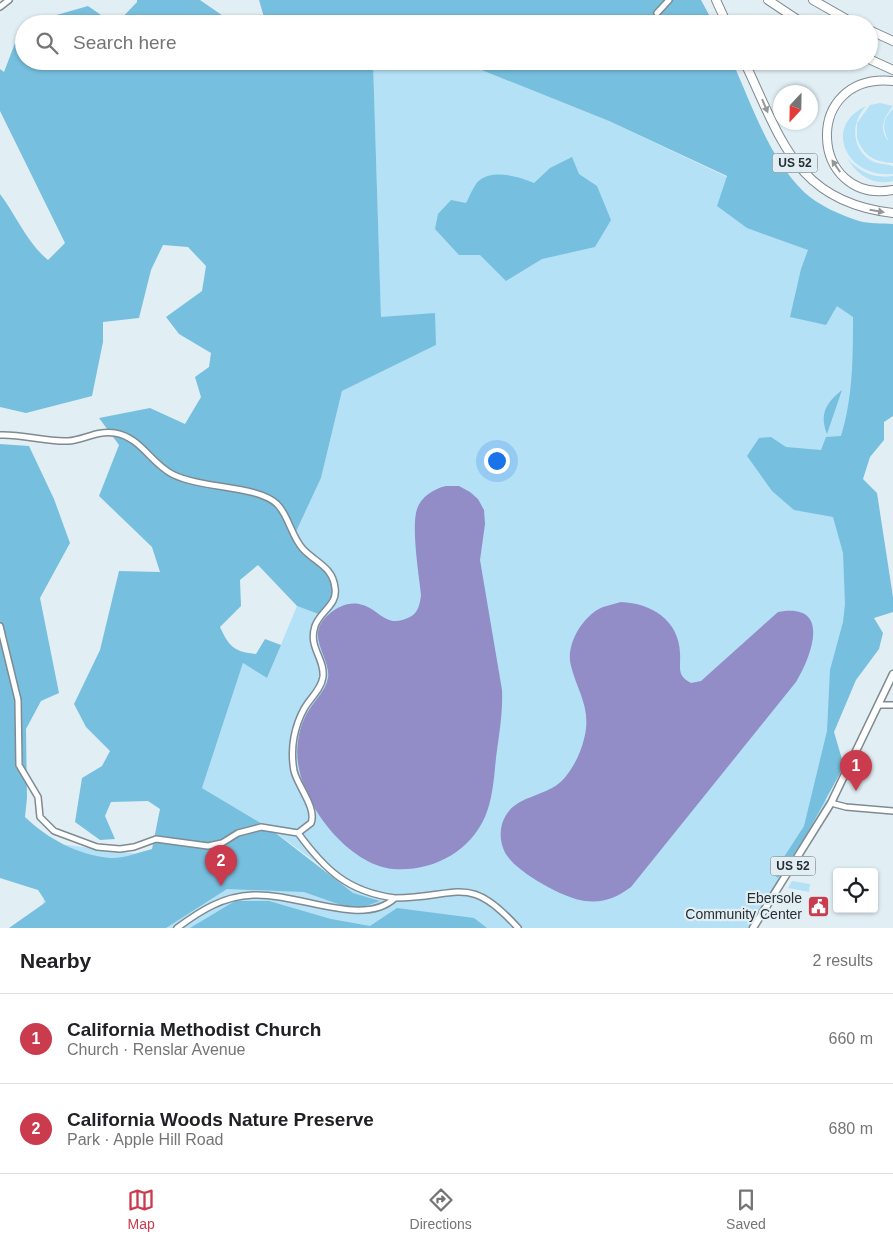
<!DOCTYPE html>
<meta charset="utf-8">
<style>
body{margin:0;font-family:Arial,sans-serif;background:#f6f6f6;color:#202124}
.controls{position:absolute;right:15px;bottom:15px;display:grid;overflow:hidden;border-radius:5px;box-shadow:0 1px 4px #0004}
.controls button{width:45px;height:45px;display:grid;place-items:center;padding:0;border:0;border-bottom:1px solid #e0e0e0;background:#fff;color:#202124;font:25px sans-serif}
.compass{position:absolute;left:773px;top:85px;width:45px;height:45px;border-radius:50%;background:#fff;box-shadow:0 1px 4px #0004;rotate:202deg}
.you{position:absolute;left:496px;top:460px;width:18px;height:18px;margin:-12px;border:4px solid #fff;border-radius:50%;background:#1a73e8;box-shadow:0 0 0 8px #1a73e833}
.badge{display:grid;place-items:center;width:32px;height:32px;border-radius:50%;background:#cb3b4e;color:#fff;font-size:16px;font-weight:700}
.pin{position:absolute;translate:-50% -41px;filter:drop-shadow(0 1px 2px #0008)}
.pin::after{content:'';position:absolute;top:26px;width:18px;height:15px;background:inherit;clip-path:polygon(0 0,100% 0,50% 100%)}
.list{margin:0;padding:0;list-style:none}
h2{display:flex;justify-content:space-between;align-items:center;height:65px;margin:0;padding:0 20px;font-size:21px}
h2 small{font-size:16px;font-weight:400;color:#757577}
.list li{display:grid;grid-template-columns:32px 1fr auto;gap:15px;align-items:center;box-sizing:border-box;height:90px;padding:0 20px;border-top:1px solid #e0e0e0}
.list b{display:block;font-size:19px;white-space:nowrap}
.list p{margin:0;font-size:16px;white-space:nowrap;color:#757577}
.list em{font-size:16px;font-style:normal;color:#757577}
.icon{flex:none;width:28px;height:28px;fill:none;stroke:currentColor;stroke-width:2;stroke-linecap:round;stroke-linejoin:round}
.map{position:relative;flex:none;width:893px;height:928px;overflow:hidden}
.search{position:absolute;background:#fff;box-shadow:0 1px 4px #0004;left:15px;right:15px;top:15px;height:55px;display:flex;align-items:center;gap:12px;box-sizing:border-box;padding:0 18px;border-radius:28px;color:#757577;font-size:19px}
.sheet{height:245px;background:#fff}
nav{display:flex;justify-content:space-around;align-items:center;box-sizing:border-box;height:70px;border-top:1px solid #e0e0e0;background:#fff;font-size:14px;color:#757577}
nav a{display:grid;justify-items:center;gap:2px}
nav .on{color:#cb3b4e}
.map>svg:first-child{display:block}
</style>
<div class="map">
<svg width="893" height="928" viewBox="0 0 893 928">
<rect width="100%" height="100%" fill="#e1eff5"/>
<path fill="#b4e1f6" d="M373,61H459L609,121L727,177L856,257L853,610L819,796L831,803L753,928H40L51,843L339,879L269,828L202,788L243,663L267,678L297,606L321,615L313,558L294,536L321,478L342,391L436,345L381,318Z
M880,103L893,106C884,117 878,129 889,142C882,129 882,119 893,109V163C875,162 863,156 857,138V123L870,105Z
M866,106C850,123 851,151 874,162C880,164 887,164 893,166V174C848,179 821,127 866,106Z
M847,158C859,172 875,179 893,176V181C873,186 857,175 847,158Z
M792,881L810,884L809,892L788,888Z"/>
<path fill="#77bfde" d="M137,0H200L229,20L244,24H116L137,2Z
M259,0H701L714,24H266Z
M88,6L114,24H32L39,20Z
M24,28V61H373L381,317L435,313L436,345L342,391L321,478L294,536L300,545L328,569L336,592L321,615L297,606L258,565L240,580L241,606L220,627C229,647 235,652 256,654L265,639L281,645L267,678L243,663L202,788L269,828L353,893L380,901L355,910L304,892L227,889L166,928H9L46,902L38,890L0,878V444L29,446L54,499L70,543L40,598L59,693L41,701L26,729L27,798L25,817C48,839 78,855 110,858C123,859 140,852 152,849L160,809L148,801L111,802L105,816L115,839L100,840L75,822L82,778L102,766L110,751L86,727L74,704L100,650L119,571L160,572L152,547L99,496L119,445L99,418L150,408L185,424L201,397L195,377L209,367L211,353L179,334L166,317L202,291L206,266L188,247L163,245L151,270L139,318L103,322V342L92,396L26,413L0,407V194C16,215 27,243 48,260L65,243L0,111V69L4,72L20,30Z
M459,61H732C752,105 769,158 804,192C818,205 840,215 859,221C869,224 882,223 893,224V416L884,422V440L870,457L863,479L877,493L893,597V612L874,618L883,633L879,649L856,680L834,732L844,766L808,832L778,878L773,874L804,826L827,731L830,670L843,622L845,604L843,553L833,517L794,510L772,491L747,456L759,438L771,437L786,447L821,450L826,437L841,436C853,398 853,356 853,317L837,306L826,325L790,317L801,269L808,250L747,228L717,206L727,176L609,121Z
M572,157L579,174L597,186L611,220L595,247L542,259L506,281L480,255H459L435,229L438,214L451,200L466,203C470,196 474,184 480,180C494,169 520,177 534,183L550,168Z
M842,390L827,434C819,414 826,403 842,390Z
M235,901H269L331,919L370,926L397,908L474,918L487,928H190Z"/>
<path fill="#928dc7" d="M446,486H459L470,492L478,499L484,510L485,524L480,560L502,690C503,713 499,735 496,758C494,777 493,798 485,817C469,853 431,872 393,869C343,864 290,790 298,742C299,731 303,719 309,710C316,698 325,692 328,678C331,657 304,636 328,615C337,607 348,602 359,604C380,608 385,630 410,617C418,613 420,604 421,595C419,575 411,527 417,509C421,497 433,489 446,486Z
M621,602C651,603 679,620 680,653C681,668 676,675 691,683L701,681L778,612C832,602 812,655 796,682L631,887C616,898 604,903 585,901C565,899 519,873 508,857C501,848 499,835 502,824C510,799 532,799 552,788C568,780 580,756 584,739C592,709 578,693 571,666C565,645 583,615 603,607C609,605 615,604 621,602Z"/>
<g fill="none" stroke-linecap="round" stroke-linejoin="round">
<defs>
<path id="minor" d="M0,7L9,0
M657,13L669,0
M0,435C23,434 45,442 68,441C84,440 97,430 115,433C140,437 151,463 172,474C201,489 257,485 277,504C289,516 291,536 303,549C316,563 333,567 335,588C338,605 320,611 315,626C308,648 325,658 323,677C321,690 310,698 304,709C299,718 296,727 294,737C292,748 292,760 294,771C298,787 317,808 311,823L298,833L261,827L238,833L222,843L208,846L156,839L134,847L120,849L97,847L54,831L40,817L38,797L19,765L18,700L0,626
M879,705H893
M831,803L846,807L893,811
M298,833C325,870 348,892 395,898
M177,928C200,911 223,896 253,895C300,893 363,928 395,898C458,898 468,872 518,928"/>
<path id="major" d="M753,928L831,803L893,674"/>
<path id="highway" d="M716,0L727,24
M768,0L804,24
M813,0L855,24
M869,30L893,41
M869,59L893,70
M744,61C781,138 795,202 893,213
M893,81C801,72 809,205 893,190"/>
</defs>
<use href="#minor" stroke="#7f8b91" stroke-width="8"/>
<use href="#major" stroke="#7f8b91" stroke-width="9"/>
<use href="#highway" stroke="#7f8b91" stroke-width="10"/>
<use href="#minor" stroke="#fff" stroke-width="5"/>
<use href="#major" stroke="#fff" stroke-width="6"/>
<use href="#highway" stroke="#fff" stroke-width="8"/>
</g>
<defs><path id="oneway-solid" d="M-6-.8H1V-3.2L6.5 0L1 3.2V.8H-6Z" transform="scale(1.25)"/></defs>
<g fill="#949798">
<use href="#oneway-solid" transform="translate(765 106) rotate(67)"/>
<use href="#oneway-solid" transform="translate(836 166) rotate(-124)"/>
<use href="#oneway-solid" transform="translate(877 211) rotate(10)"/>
</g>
<defs>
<symbol id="civic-square" viewBox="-11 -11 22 22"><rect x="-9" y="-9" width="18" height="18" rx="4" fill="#cb3b4e" stroke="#e1eff5"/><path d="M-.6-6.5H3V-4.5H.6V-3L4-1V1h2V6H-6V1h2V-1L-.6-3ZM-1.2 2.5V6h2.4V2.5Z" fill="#fff"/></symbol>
</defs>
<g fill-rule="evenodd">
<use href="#civic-square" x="806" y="894" width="25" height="25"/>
</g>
<g text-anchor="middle" stroke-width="4.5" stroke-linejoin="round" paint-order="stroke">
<g fill="#e1eff5" stroke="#61696c" stroke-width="1">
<rect x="772.5" y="153.5" width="45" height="19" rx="4"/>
<rect x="770.5" y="856.5" width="45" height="19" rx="4"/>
</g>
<g font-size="12" font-weight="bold" fill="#2a2f32">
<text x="795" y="167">US 52</text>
<text x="793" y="870">US 52</text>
</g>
<g font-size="14" fill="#2a2f32" stroke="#e1eff5" text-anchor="end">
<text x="802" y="903">Ebersole<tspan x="802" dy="16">Community Center</tspan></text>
</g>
</g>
</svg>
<div class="controls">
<button><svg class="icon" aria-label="locate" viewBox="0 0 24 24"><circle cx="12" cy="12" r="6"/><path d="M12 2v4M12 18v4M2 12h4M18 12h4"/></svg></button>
</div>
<svg class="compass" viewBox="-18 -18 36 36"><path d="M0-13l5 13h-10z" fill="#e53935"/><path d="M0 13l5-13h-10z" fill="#757577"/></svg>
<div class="you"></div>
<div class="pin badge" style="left:856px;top:791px">1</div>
<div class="pin badge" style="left:221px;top:886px">2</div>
<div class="search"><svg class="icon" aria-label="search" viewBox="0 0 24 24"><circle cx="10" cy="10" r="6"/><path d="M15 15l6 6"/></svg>Search here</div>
</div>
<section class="sheet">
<h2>Nearby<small>2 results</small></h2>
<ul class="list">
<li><span class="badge">1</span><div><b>California Methodist Church</b><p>Church · Renslar Avenue</p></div><em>660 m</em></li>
<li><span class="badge">2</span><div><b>California Woods Nature Preserve</b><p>Park · Apple Hill Road</p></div><em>680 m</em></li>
</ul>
</section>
<nav>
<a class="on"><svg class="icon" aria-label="map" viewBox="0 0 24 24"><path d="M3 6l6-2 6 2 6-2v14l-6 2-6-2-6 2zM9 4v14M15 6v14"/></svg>Map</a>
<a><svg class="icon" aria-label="directions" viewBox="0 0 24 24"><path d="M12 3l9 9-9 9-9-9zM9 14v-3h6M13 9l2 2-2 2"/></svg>Directions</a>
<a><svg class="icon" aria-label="saved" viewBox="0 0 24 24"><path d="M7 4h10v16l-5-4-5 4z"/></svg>Saved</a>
</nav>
